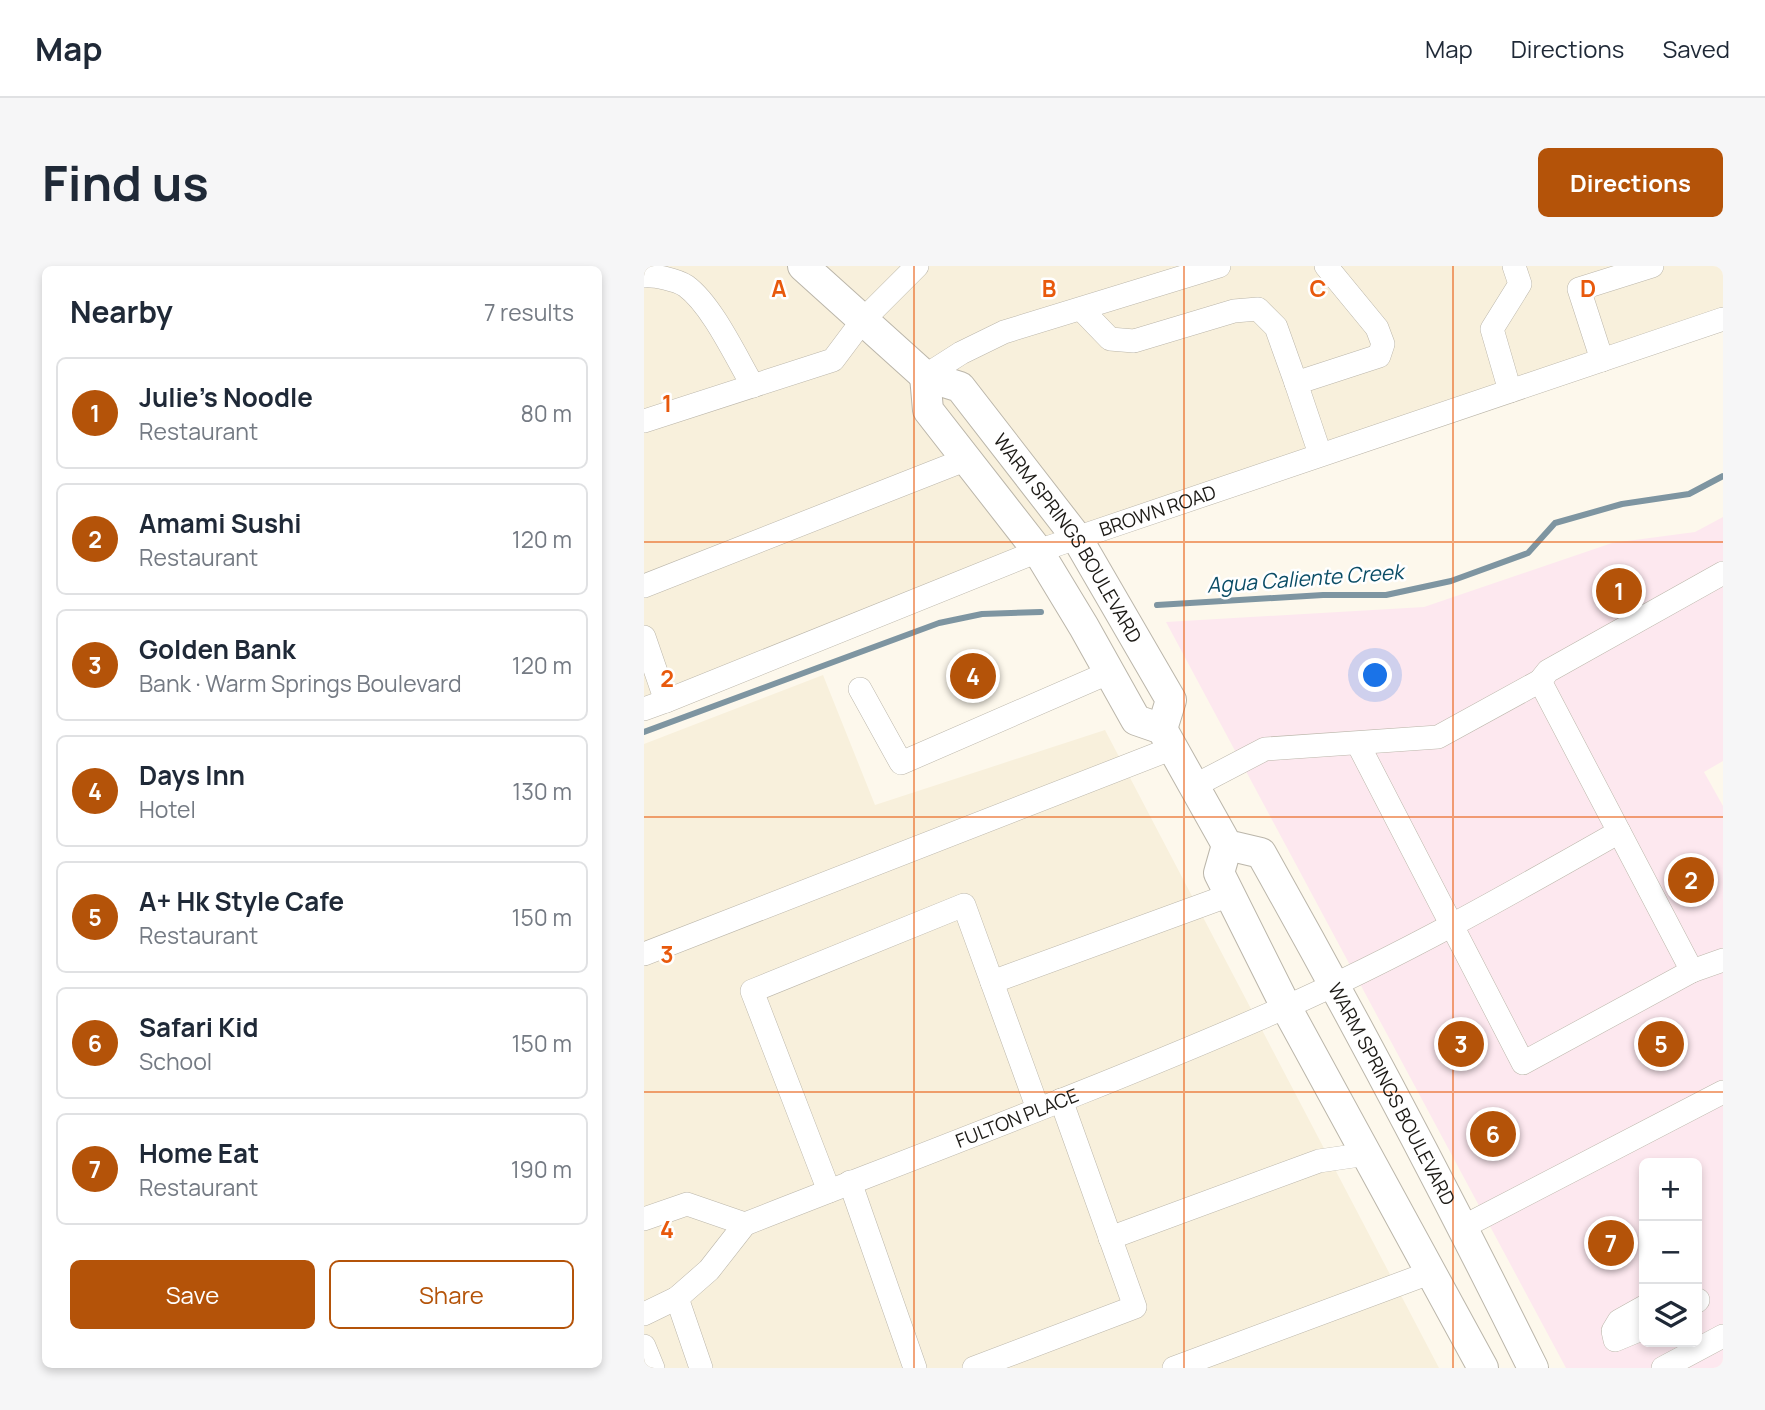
<!DOCTYPE html>
<meta charset="utf-8">
<style>
body{margin:0;font-family:Manrope,sans-serif;background:#f6f6f7;color:#1f2937}
.controls{position:absolute;right:21px;bottom:21px;display:grid;overflow:hidden;border-radius:10px;box-shadow:0 4px 10px #0003}
.controls button{width:63px;height:63px;display:grid;place-items:center;padding:0;border:0;border-bottom:2px solid #e0e1e3;background:#fff;color:#1f2937;font:35px sans-serif}
.you{position:absolute;left:732px;top:410px;width:24px;height:24px;margin:-18px;border:5px solid #fff;border-radius:50%;background:#1a73e8;box-shadow:0 0 0 10px #1a73e833}
.badge{display:grid;place-items:center;width:46px;height:46px;border-radius:50%;background:#b45309;color:#fff;font-size:23px;font-weight:700}
.pin{position:absolute;translate:-50% -50%;border:4px solid #fff;box-shadow:0 2px 7px #0006}
.list{margin:0;padding:0;list-style:none}
h2{display:flex;justify-content:space-between;align-items:center;height:91px;margin:0;padding:0 28px;font-size:30px}
h2 small{font-size:23px;font-weight:400;color:#747a83}
.list li{display:grid;grid-template-columns:46px 1fr auto;gap:21px;align-items:center;box-sizing:border-box;height:112px;margin:0 14px 14px;padding:0 14px;border:2px solid #e0e1e3;border-radius:10px}
.list b{display:block;font-size:26px;white-space:nowrap}
.list p{margin:0;font-size:23px;white-space:nowrap;color:#747a83}
.list em{font-size:23px;font-style:normal;color:#747a83}
.actions{display:flex;gap:14px;padding:21px 28px}
.actions a{flex:1;padding:16px 0;border:2px solid #b45309;border-radius:10px;text-align:center;font-size:24px;color:#b45309}
.actions .main{background:#b45309;color:#fff}
.icon{flex:none;width:38px;height:38px;fill:none;stroke:currentColor;stroke-width:2;stroke-linecap:round;stroke-linejoin:round}
.map{position:relative;flex:none;width:1079px;height:1102px;overflow:hidden;border-radius:10px}
header{display:flex;align-items:center;gap:42px;box-sizing:border-box;height:98px;padding:0 35px;background:#fff;border-bottom:2px solid #e0e1e3}
header strong{font-size:33px}
nav{display:flex;gap:38px;margin-inline-start:auto;font-size:24px}
.intro{display:flex;align-items:center;justify-content:space-between;box-sizing:border-box;height:168px;padding:0 42px}
h1{margin:0;font-size:49px}
.button{padding:18px 32px;border-radius:10px;background:#b45309;color:#fff;font-size:24px;font-weight:700}
main{display:flex;gap:42px;padding:0 42px}
aside{flex:1;background:#fff;border-radius:10px;box-shadow:0 4px 10px #0003}
.map>svg:first-child{display:block}
</style>
<header>
<strong>Map</strong>
<nav><a>Map</a><a>Directions</a><a>Saved</a></nav>
</header>
<div class="intro"><h1>Find us</h1><a class="button">Directions</a></div>
<main>
<aside>
<h2>Nearby<small>7 results</small></h2>
<ul class="list">
<li><span class="badge">1</span><div><b>Julie's Noodle</b><p>Restaurant</p></div><em>80 m</em></li>
<li><span class="badge">2</span><div><b>Amami Sushi</b><p>Restaurant</p></div><em>120 m</em></li>
<li><span class="badge">3</span><div><b>Golden Bank</b><p>Bank · Warm Springs Boulevard</p></div><em>120 m</em></li>
<li><span class="badge">4</span><div><b>Days Inn</b><p>Hotel</p></div><em>130 m</em></li>
<li><span class="badge">5</span><div><b>A+ Hk Style Cafe</b><p>Restaurant</p></div><em>150 m</em></li>
<li><span class="badge">6</span><div><b>Safari Kid</b><p>School</p></div><em>150 m</em></li>
<li><span class="badge">7</span><div><b>Home Eat</b><p>Restaurant</p></div><em>190 m</em></li>
</ul>
<div class="actions"><a class="main">Save</a><a>Share</a></div>
</aside>
<div class="map">
<svg width="1079" height="1102" viewBox="0 0 1079 1102">
<rect width="100%" height="100%" fill="#fdf8ec"/>
<path fill="#fde8ef" fill-rule="evenodd" d="M1079,251V495L1060,506L1079,540V1102H922L522,356L780,341L968,277L1051,266ZM1000,897H1053V1076H1000Z"/>
<path fill="#f8f0dc" d="M0,0H1079V46L864,120L0,443Z
M179,409L231,539L461,464L795,1102H0V478Z"/>
<g fill="none" stroke-linecap="round" stroke-linejoin="round">
<path stroke="#7e95a1" stroke-width="6" d="M513,339L679,329H742L807,315L884,287L911,257L978,238L1045,228L1079,210
M0,466L295,357L338,348L397,346"/>
<defs>
<g id="minor">
<path d="M0,10C11,9 33,14 42,20C68,39 92,91 109,120"/>
<path d="M437,43L466,73L490,75L590,45L614,43L632,61L652,117"/>
<path d="M958,94L935,23L1008,0"/>
<path d="M281,110L317,87L360,66L575,0"/>
<path d="M866,125L848,63L876,18L870,0"/>
<path d="M0,155L189,94L219,54L273,0"/>
<path d="M676,188L652,117L735,90L739,78L733,62L682,0"/>
<path d="M0,320L323,193"/>
<path id="s1" d="M0,371L22,435L394,285L1079,53"/>
<path d="M896,415L904,405L1079,307"/>
<path d="M216,423L257,497L464,407"/>
<path d="M0,443L22,435"/>
<path d="M714,478L879,797L1048,705L1079,694"/>
<path d="M550,520L621,483L794,471L896,415L1048,705"/>
<path d="M0,688L529,482"/>
<path d="M348,716L586,629"/>
<path d="M206,916L271,1102"/>
<path d="M185,925L108,725L320,639L394,843"/>
<path d="M0,953L43,938L101,958"/>
<path id="s2" d="M101,958C282,887 464,819 642,741C757,690 866,628 975,566"/>
<path d="M819,961L1079,826"/>
<path d="M466,972L675,895L723,888"/>
<path d="M33,1032L57,1102"/>
<path d="M1053,1035L1054,1034"/>
<path d="M1000,1041L975,1055L969,1065L971,1074L1000,1062"/>
<path d="M0,1048L33,1032L65,1004L101,958"/>
<path d="M0,1080L9,1102"/>
<path d="M330,1102L491,1041L417,834"/>
<path d="M530,1102L788,1006"/>
<path d="M1019,1102L1079,1070"/>
</g>
<g id="major">
<path id="s3" d="M159,0L281,110L316,121L433,272L527,434L518,463"/>
<path id="s4" d="M281,110L284,144L394,285L440,361L492,454L518,463L583,579L617,587C712,756 803,928 889,1102"/>
<path d="M583,579L575,607L642,741L839,1102"/>
</g>
</defs>
<use href="#minor" stroke="#bbb6aa" stroke-width="24"/>
<use href="#major" stroke="#bbb6aa" stroke-width="32"/>
<use href="#minor" stroke="#fff" stroke-width="23"/>
<use href="#major" stroke="#fff" stroke-width="30"/>
</g>
<path fill="none" stroke="#e8590c" stroke-width="2" stroke-opacity="0.55" d="M270,0V1102M540,0V1102M809,0V1102M0,276H1079M0,551H1079M0,826H1079"/>
<g text-anchor="middle" stroke-width="5" stroke-linejoin="round" paint-order="stroke">
<g font-size="19" fill="#1c1a16" stroke="#fff">
<text dy="7" stroke="none"><textPath href="#s1" startOffset="595">BROWN ROAD</textPath></text>
<text dy="7" stroke="none"><textPath href="#s3" startOffset="387">WARM SPRINGS BOULEVARD</textPath></text>
<text dy="7" stroke="none"><textPath href="#s4" startOffset="878">WARM SPRINGS BOULEVARD</textPath></text>
<text dy="7" stroke="none"><textPath href="#s2" startOffset="292">FULTON PLACE</textPath></text>
</g>
<g font-size="21" font-style="italic" fill="#0b4d66" stroke="#fff">
<text transform="translate(661 313) rotate(-4)" y="7">Agua Caliente Creek</text>
</g>
</g>
<g font-size="23" text-anchor="middle" font-weight="bold" fill="#e8590c" stroke="#fff" stroke-width="5" stroke-linejoin="round" paint-order="stroke">
<text x="135" y="31">A</text>
<text x="405" y="31">B</text>
<text x="674" y="31">C</text>
<text x="944" y="31">D</text>
<text x="23" y="146">1</text>
<text x="23" y="421">2</text>
<text x="23" y="697">3</text>
<text x="23" y="972">4</text>
</g>
</svg>
<div class="controls">
<button>+</button>
<button>−</button>
<button><svg class="icon" aria-label="layers" viewBox="0 0 24 24"><path d="M12 4l9 5-9 5-9-5zM3 14l9 5 9-5"/></svg></button>
</div>
<div class="you"></div>
<div class="pin badge" style="left:975px;top:325px">1</div>
<div class="pin badge" style="left:1047px;top:614px">2</div>
<div class="pin badge" style="left:817px;top:778px">3</div>
<div class="pin badge" style="left:329px;top:410px">4</div>
<div class="pin badge" style="left:1017px;top:778px">5</div>
<div class="pin badge" style="left:849px;top:868px">6</div>
<div class="pin badge" style="left:967px;top:977px">7</div>
</div>
</main>
